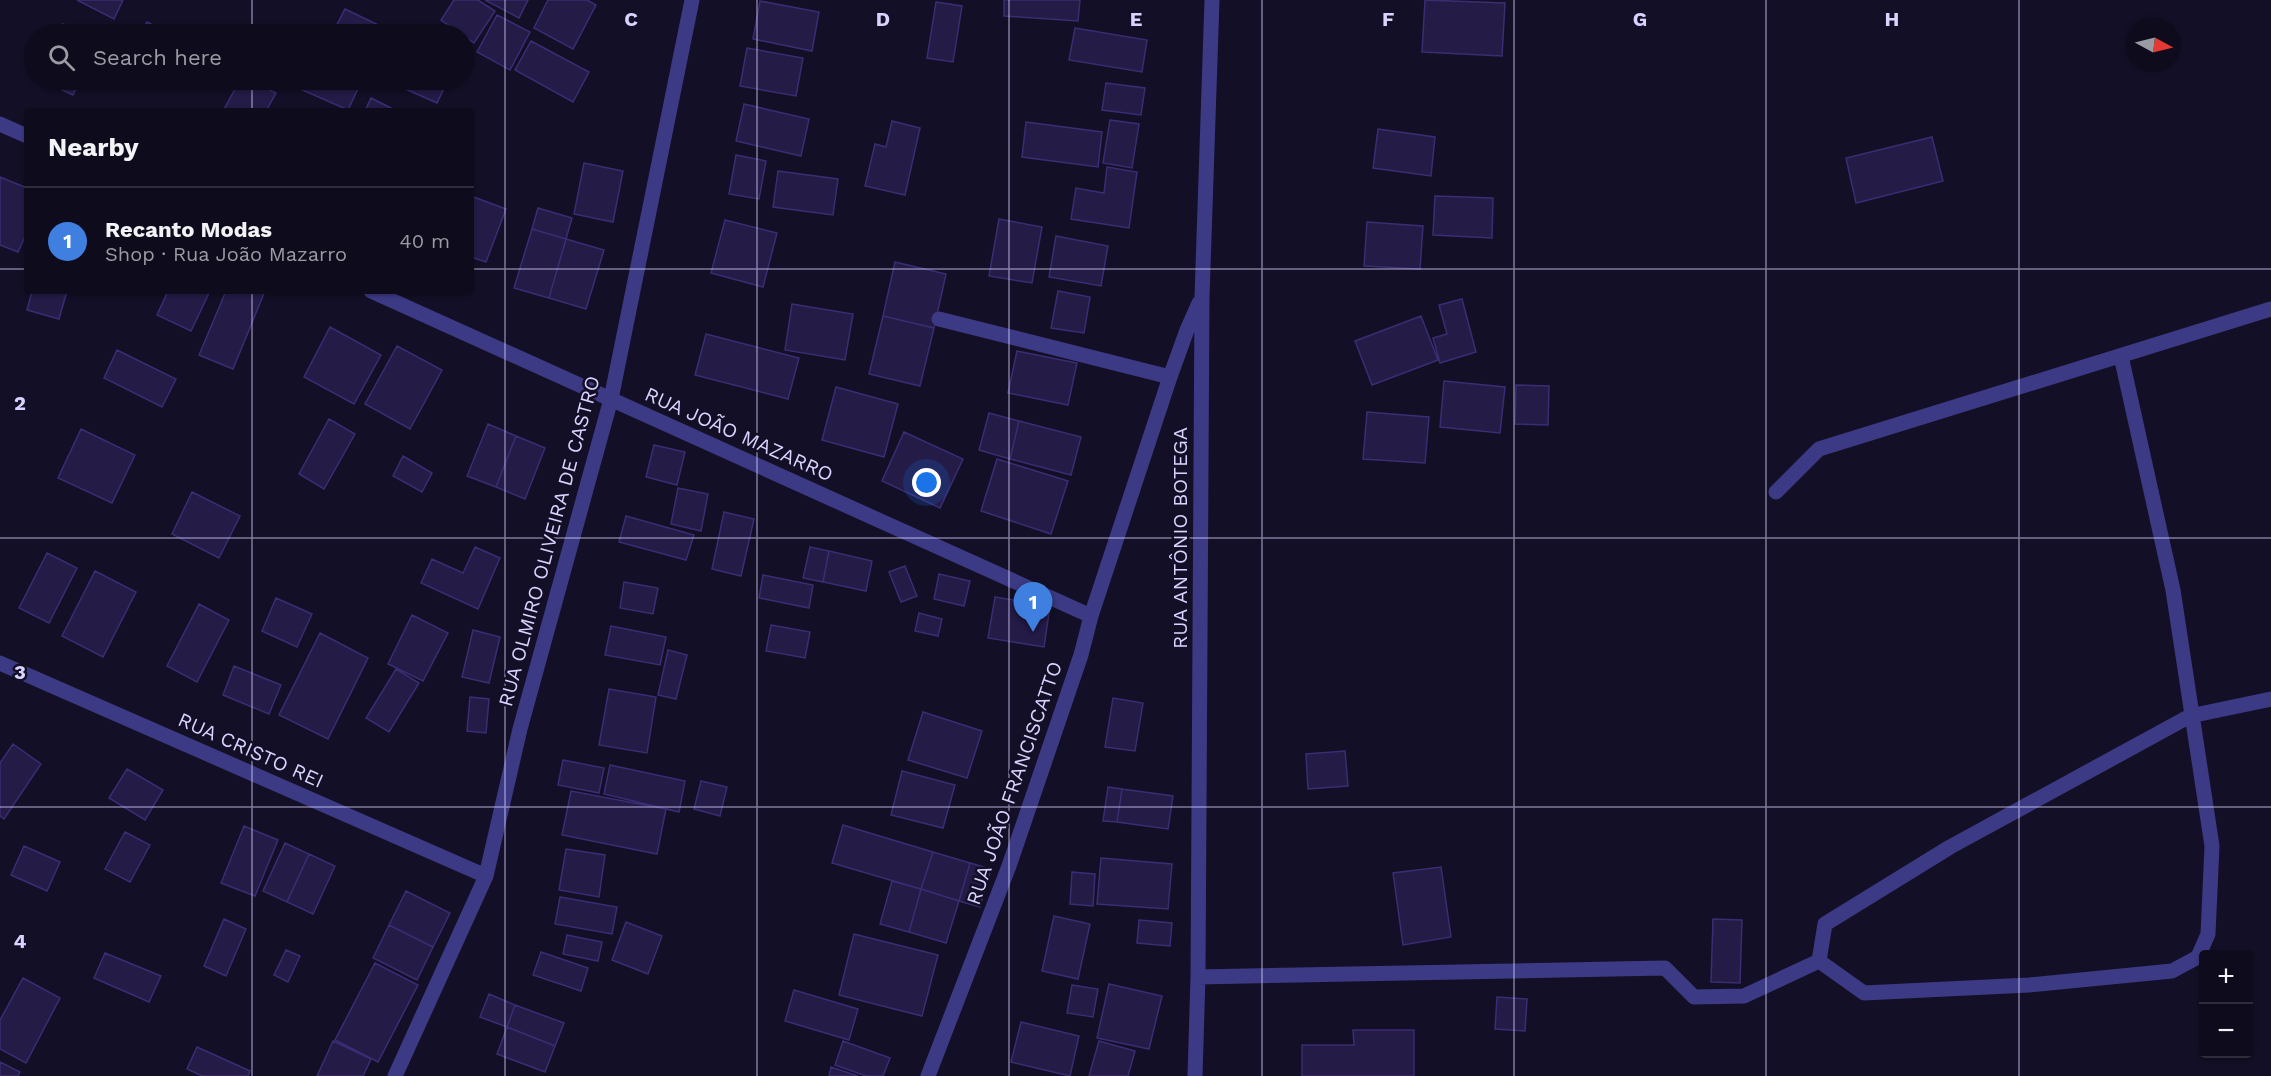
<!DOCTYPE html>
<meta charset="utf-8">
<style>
body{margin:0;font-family:"Work Sans",sans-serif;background:#171425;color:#f1f3f6}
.controls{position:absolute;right:18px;bottom:18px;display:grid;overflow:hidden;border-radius:6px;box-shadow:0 2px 4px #0004}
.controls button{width:54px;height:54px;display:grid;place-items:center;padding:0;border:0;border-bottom:2px solid #2e2b3b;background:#0e0b1c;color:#f1f3f6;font:30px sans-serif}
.compass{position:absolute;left:2127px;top:18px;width:54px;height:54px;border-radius:50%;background:#0e0b1c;box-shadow:0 2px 4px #0004;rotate:97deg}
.you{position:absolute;left:927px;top:483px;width:21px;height:21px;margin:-15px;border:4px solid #fff;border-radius:50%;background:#1a73e8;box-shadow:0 0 0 9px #1a73e833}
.badge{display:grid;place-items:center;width:39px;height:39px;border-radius:50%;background:#7c3aed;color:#fff;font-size:20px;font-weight:700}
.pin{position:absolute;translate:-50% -50px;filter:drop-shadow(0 2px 3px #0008)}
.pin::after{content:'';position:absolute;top:32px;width:21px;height:18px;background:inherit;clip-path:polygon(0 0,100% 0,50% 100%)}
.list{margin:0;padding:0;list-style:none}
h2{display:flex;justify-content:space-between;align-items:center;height:78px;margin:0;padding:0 24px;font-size:26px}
h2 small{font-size:20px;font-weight:400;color:#9b9ba3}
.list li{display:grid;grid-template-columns:39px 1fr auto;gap:18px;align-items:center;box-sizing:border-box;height:108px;padding:0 24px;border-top:2px solid #2e2b3b}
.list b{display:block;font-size:22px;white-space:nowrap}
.list p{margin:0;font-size:20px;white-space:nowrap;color:#9b9ba3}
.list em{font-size:20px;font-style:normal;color:#9b9ba3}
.icon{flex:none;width:33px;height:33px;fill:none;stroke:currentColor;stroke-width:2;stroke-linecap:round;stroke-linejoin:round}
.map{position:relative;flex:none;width:2271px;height:1076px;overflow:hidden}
.search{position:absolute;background:#0e0b1c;box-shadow:0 2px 4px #0004;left:24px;top:24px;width:450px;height:66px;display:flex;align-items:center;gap:15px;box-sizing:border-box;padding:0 21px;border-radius:33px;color:#9b9ba3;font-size:22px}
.panel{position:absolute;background:#0e0b1c;box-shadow:0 2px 4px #0004;left:24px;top:108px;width:450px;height:186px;border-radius:6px}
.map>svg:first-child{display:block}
</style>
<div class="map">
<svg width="2271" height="1076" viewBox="0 0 2271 1076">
<rect width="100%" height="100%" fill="#130f26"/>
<path fill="#241b47" stroke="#3b2d73" stroke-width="1.5" d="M77,0H123L114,19Z
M454,0H478L495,11L474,43L441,20Z
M485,0H528L519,18Z
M548,0H587L596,5L573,49L534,28Z
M1004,0H1080L1078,21L1004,16Z
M1425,0L1505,3L1502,56L1422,52Z
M760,1L819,12L812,51L753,39Z
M936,2L962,6L953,62L927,58Z
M345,9L389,30L387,34H332Z
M497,15L530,32L510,70L477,52Z
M147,22L171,34H140Z
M63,24L84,34H58Z
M1075,28L1147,40L1142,72L1069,60Z
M531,41L589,72L573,102L515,70Z
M747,48L803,58L796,96L740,86Z
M41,80H80L73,95Z
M152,80H175L169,89Z
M240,80H250L276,93L266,111H223Z
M305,80H362L348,110L300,89Z
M385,80H448L437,103Z
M1106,83L1145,88L1141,115L1102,110Z
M371,98L397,111H365Z
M744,104L809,119L801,156L736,141Z
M1110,120L1139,124L1132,168L1103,163Z
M892,121L920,128L905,195L865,186L875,144L886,147Z
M1026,122L1102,132L1098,167L1022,157Z
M1378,129L1435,137L1431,176L1373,168Z
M1932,137L1943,181L1856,203L1846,158Z
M736,155L766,161L759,199L729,194Z
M584,163L623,171L613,222L574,214Z
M1107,167L1137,172L1129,228L1071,219L1076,188L1104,193Z
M778,171L838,179L833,215L773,207Z
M0,177L27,188V232L18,252L0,245Z
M471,196L506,209L486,262L471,257Z
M1435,196L1493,198L1492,238L1433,235Z
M538,208L572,218L566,239L532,229Z
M999,219L1042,227L1032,283L989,276Z
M725,220L777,233L763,287L711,273Z
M1367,222L1423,226L1420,269L1364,266Z
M532,229L566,239L549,298L514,288Z
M1056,236L1108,246L1101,286L1049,277Z
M566,239L604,250L586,309L549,298Z
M895,262L946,274L934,328L883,316Z
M32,291H67L59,319L27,310Z
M168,291H210L191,331L157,315Z
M226,291H265L233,369L199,355Z
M1058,291L1090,297L1084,333L1051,328Z
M1462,299L1476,352L1440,363L1433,338L1447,334L1439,305Z
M792,304L853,314L845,360L785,350Z
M883,316L934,328L920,386L869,374Z
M1421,316L1438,360L1372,385L1355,341Z
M330,327L381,355L354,404L304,377Z
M706,334L799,358L788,399L695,375Z
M397,346L442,370L410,429L365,404Z
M117,350L176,379L162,407L104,378Z
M1017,351L1077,363L1068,405L1008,393Z
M1444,381L1505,387L1500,433L1440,427Z
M1516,385L1549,386L1548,425L1515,424Z
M836,387L898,404L884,457L822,440Z
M1367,412L1429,417L1425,463L1363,459Z
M989,413L1019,421L1010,459L979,450Z
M329,419L355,434L324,489L299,474Z
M1019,421L1081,437L1071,475L1010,459Z
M488,424L516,436L496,487L467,476Z
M81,429L135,455L112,503L58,478Z
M904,432L963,459L940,508L882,481Z
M516,436L545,448L525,499L496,487Z
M654,445L685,452L677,485L646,477Z
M403,456L432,473L422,492L393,476Z
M997,459L1068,481L1051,534L981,511Z
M678,488L708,494L701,531L671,524Z
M192,492L240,516L219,558L172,534Z
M724,512L754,519L741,576L712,569Z
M626,516L694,535L686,560L619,542Z
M475,547L500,558L478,609L421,583L432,559L463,573Z
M810,547L829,551L823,582L803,578Z
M829,551L872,561L866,591L823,582Z
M47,553L77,568L49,623L19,608Z
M905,566L917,596L901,602L889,572Z
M95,571L136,592L103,657L62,636Z
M939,574L970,581L964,606L934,599Z
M763,575L813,585L809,608L759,598Z
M624,582L658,588L653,614L620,608Z
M995,597L1050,606L1044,647L988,638Z
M276,598L312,614L297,647L262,631Z
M199,604L229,620L197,682L167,666Z
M919,613L942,619L938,636L915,631Z
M412,615L448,633L423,681L388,664Z
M771,625L810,632L805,658L766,651Z
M611,626L666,637L660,665L605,655Z
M473,630L500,637L489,683L462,677Z
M320,633L368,658L328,739L279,715Z
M668,650L687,655L676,699L658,695Z
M234,666L281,685L269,714L223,695Z
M396,669L419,683L389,732L366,718Z
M609,689L656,697L647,753L599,745Z
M470,697L489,699L486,733L467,731Z
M1113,698L1143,703L1135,751L1105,747Z
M923,712L982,731L967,778L908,760Z
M13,744L41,764L4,819L0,816V763Z
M1345,751L1348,786L1308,789L1306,754Z
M563,760L604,768L599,793L558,785Z
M610,765L685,781L679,812L604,794Z
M127,769L163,790L145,820L109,798Z
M902,771L955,785L943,828L891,815Z
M701,781L727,787L720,816L694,809Z
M1108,787L1122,789L1117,822L1103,821Z
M1122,789L1173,796L1168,829L1117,822Z
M571,791L666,809L657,854L562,835Z
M843,825L933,852L921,889L832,863Z
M244,826L278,840L255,896L221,883Z
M125,832L150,845L130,882L105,869Z
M285,843L309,854L287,902L263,891Z
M24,846L60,862L47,891L11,875Z
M566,849L605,855L599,897L559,890Z
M933,852L970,863L959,901L921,889Z
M309,854L335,866L313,914L287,902Z
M1101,858L1172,864L1168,909L1097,904Z
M970,863L991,869L980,907L959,901Z
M1441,867L1451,937L1403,945L1393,873Z
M1072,872L1095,874L1093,906L1070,904Z
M892,881L921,889L909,932L880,924Z
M921,889L959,901L946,943L909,932Z
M406,891L450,913L433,947L389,925Z
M560,897L617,907L612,934L555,924Z
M1054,916L1090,924L1078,979L1042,971Z
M224,919L246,929L226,976L204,966Z
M1713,919L1742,920L1740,983L1711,982Z
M1139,920L1172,923L1170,946L1137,943Z
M626,922L662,936L648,974L612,960Z
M389,925L433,947L417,980L373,958Z
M854,934L938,955L922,1016L839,995Z
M567,935L602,942L598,961L563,954Z
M286,950L300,956L288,982L274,975Z
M541,952L588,968L581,991L533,975Z
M105,953L161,976L149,1002L94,978Z
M375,963L418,985L378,1062L335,1040Z
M23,978L60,998L26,1063L0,1049V1020Z
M1109,984L1162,996L1149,1049L1097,1038Z
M1072,985L1098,989L1093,1017L1067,1013Z
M794,990L858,1009L849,1040L785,1021Z
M489,994L515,1005L507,1027L480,1017Z
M1497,997L1527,999L1525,1031L1495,1029Z
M515,1005L564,1023L555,1046L507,1027Z
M1021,1022L1079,1036L1070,1076L1011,1062Z
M507,1027L555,1046L545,1072L497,1054Z
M1353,1030H1414V1076H1302V1045H1354Z
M333,1041L371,1059L363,1076H317Z
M843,1041L890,1058L883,1076H866L835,1065Z
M1099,1041L1135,1051L1128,1076H1089Z
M197,1047L250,1071L248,1076H202L187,1069Z
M0,1062L20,1072L18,1076H0Z
M831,1067L858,1076H829Z"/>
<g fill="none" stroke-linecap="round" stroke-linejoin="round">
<path stroke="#3d3a85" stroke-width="15" d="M0,124L27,136
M371,291L1091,616
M939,319L1170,377
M1776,492L1819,449L2271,309
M0,663L486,876
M1819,961L1864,993L2029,985L2172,971L2198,957L2208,934L2212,846L2173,590L2121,356
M1819,961L1825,924L1950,847L2190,716L2271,699
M1198,977L1665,968L1694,997L1744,996L1819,961
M395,1076L486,876L520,729L611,399L692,0
M928,1076L1009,866L1081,655L1091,616L1170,377L1187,330L1199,303
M1195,1076L1198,977L1202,297L1212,0"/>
</g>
<path fill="none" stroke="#d9d4ff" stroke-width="1.5" stroke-opacity="0.55" d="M252,0V34M505,0V1076M757,0V1076M1009,0V1076M1262,0V1076M1514,0V1076M1766,0V1076M2019,0V1076M252,80V111M0,269H27M471,269H2271M252,291V1076M0,538H2271M0,807H2271"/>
<g text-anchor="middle" stroke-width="5" stroke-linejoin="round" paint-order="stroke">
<g font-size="20" fill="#d9d4ff" stroke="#130f26">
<text transform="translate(739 434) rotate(24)" y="7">RUA JOÃO MAZARRO</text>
<text transform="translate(1180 538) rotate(-90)" y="7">RUA ANTÔNIO BOTEGA</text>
<text transform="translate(549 541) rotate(-75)" y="7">RUA OLMIRO OLIVEIRA DE CASTRO</text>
<text transform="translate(251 750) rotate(24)" y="7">RUA CRISTO REI</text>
<text transform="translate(1014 783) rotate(-71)" y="7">RUA JOÃO FRANCISCATTO</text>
</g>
</g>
<g font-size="20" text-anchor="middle" font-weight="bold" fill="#d9d4ff" stroke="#130f26" stroke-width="5" stroke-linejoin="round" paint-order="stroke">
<text x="631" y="26">C</text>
<text x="883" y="26">D</text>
<text x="1136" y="26">E</text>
<text x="1388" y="26">F</text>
<text x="1640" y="26">G</text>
<text x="1892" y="26">H</text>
<text x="20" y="410">2</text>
<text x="20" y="679">3</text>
<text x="20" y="948">4</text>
</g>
</svg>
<div class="controls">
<button>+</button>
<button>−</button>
</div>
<svg class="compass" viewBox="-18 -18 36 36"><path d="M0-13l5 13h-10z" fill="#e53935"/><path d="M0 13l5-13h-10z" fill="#9b9ba3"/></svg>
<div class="you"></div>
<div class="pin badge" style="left:1033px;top:632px;background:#3f7fe0">1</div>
<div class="search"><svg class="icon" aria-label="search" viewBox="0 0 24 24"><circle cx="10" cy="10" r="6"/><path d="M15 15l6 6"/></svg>Search here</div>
<section class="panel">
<h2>Nearby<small></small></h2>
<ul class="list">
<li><span class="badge" style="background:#3f7fe0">1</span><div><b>Recanto Modas</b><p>Shop · Rua João Mazarro</p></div><em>40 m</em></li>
</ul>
</section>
</div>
